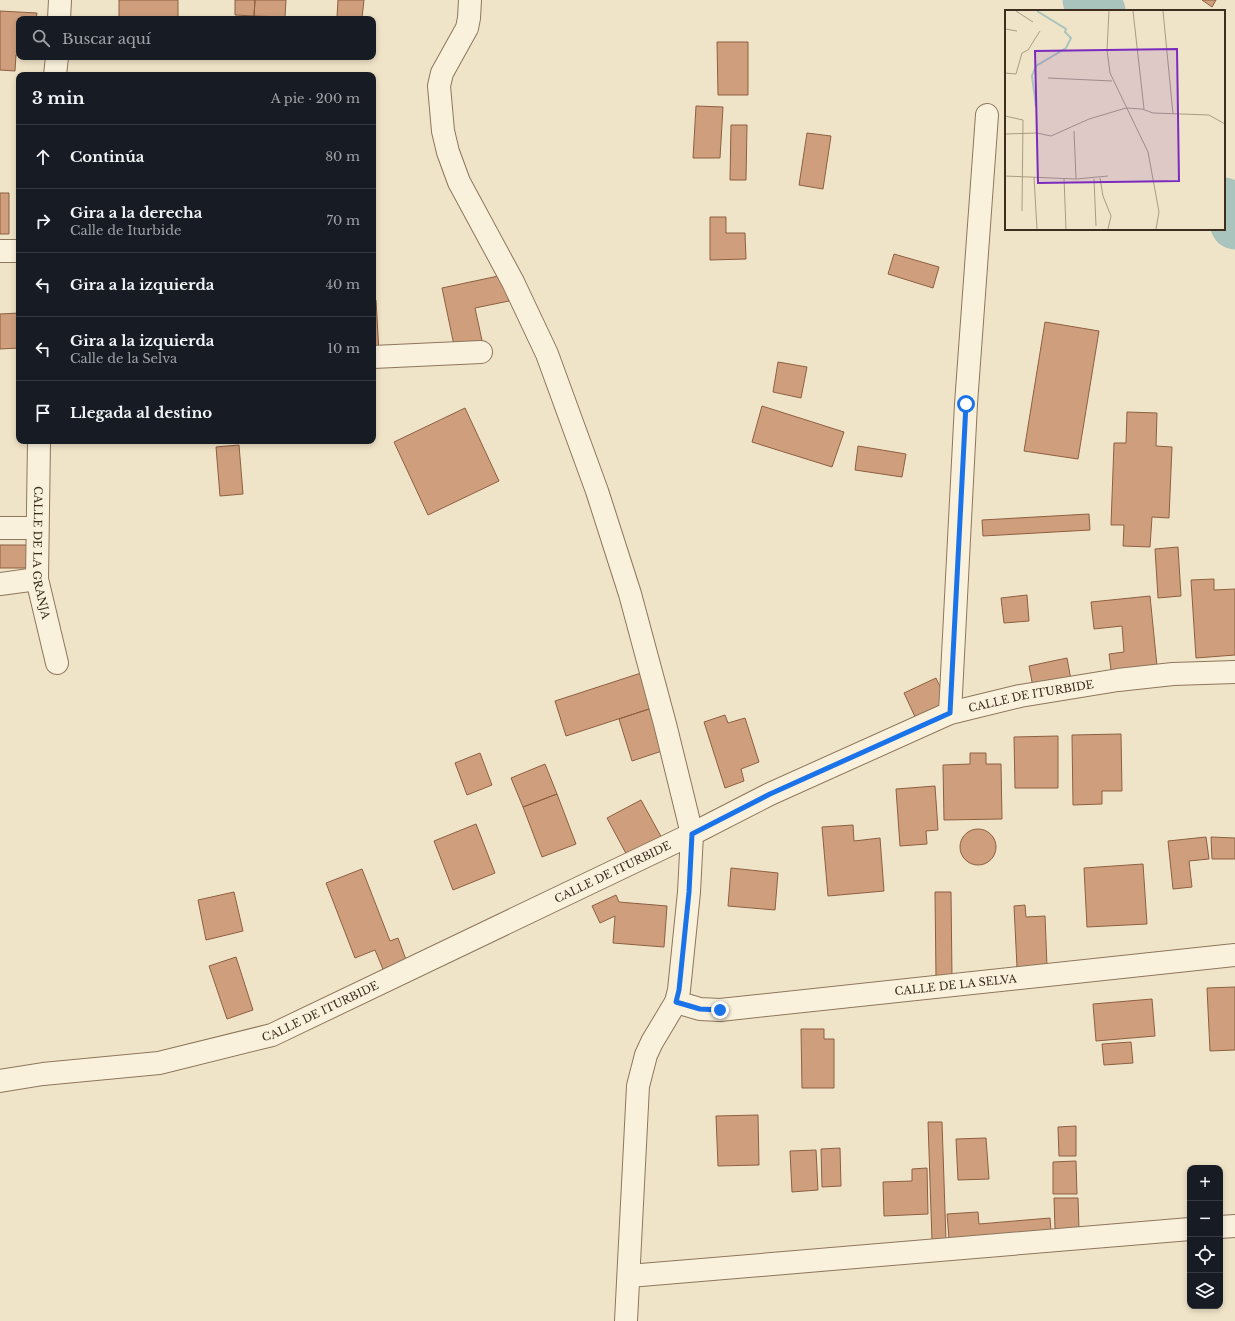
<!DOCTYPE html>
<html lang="es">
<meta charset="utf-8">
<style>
body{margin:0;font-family:"Libre Baskerville",serif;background:#20242c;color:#f1f3f6}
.controls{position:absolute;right:12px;bottom:12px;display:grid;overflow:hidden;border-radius:8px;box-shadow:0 2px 6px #0003}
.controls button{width:36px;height:36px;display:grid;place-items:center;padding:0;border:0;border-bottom:1px solid #363941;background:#171b24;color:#f1f3f6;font:20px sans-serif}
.stop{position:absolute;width:12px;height:12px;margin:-9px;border:3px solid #1a73e8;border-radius:50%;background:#fff}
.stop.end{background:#1a73e8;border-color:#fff;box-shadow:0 1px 4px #0008}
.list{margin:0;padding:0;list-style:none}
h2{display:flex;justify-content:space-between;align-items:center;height:52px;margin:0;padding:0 16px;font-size:17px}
h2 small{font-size:13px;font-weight:400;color:#9ea1a6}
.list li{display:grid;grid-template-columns:26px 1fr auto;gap:12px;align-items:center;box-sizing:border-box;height:64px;padding:0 16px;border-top:1px solid #363941}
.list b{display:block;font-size:15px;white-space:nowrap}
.list p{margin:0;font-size:13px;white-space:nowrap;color:#9ea1a6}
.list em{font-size:13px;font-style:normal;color:#9ea1a6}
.icon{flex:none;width:22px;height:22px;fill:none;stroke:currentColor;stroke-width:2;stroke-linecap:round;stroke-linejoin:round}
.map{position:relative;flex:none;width:1235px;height:1321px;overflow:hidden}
.search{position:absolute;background:#171b24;box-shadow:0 2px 6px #0003;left:16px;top:16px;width:360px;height:44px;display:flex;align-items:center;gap:10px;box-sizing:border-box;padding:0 14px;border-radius:8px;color:#9ea1a6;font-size:15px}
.panel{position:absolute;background:#171b24;box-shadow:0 2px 6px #0003;left:16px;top:72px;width:360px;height:372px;border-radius:8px}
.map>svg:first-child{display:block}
</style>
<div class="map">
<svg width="1235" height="1321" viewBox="0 0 1235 1321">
<rect width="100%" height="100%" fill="#f0e4c8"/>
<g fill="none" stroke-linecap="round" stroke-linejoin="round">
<path stroke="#a9c4bc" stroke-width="49" d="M1087,0L1095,4L1101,11
M1224,202L1235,225"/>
</g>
<path fill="#cf9f7d" stroke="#8d5f41" d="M119,0H178V19H119Z
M235,0H255L254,16L235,15Z
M255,0H286L285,17L254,16Z
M338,0H364L362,18L337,17Z
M1202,0H1216L1212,7Z
M0,11L37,13L36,19H19V55H16L15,71L0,70Z
M717,42H748V95H718Z
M696,106L723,107L720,158H693Z
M731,125H747L746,180H730Z
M807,133L831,136L823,189L799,185Z
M0,193H9V234H0Z
M710,217H726V233H745L746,259L710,260Z
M894,254L939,267L933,288L888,274Z
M503,275L509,301L475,308L483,345L455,350L442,288Z
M373,300H376L379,353L373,354Z
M19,313V348L0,349V314Z
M1045,322L1099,331L1078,459L1024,451Z
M778,362L807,367L801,398L773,392Z
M762,406L844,432L832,467L752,442Z
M465,408L499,481L428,515L394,442Z
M1127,412L1157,413L1156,446L1172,447L1169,518L1152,517L1150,547L1123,546L1124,525H1111L1114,443H1126Z
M239,445L243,494L220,496L216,447Z
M858,446L906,454L902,477L855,470Z
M1089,514L1090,530L983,536L982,520Z
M0,545H29V568H0Z
M1178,547L1181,596L1158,598L1155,549Z
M1214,579V590L1235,589V655L1196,658L1191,580Z
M1027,595L1029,621L1004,623L1001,598Z
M1150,596L1157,666L1111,670L1109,654L1124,652L1122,626L1094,629L1091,602Z
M1067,658L1071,680L1033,687L1029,666Z
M641,673L652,708L566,736L555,701Z
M936,678L949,706L917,721L904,693Z
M652,708L665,750L632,761L619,719Z
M725,715L728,723L745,718L759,762L741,769L744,781L725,788L704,722Z
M1121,734L1122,791H1102V804L1073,805L1072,735Z
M1058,736V788H1015L1014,737Z
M480,753L492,785L467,795L455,763Z
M970,753H986V764H1001L1002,819L944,820L943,765L970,764Z
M545,764L557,794L523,807L511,778Z
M935,786L938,830L926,831L927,844L900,846L896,789Z
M557,794L576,844L542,857L523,807Z
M641,800L664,842L630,861L607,818Z
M476,824L495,873L453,890L434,841Z
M853,825L854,841L880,838L884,891L828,896L822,827Z
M960 847a18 18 0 1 1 36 0a18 18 0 1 1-36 0Z
M1206,837L1209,859L1189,861L1192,887L1173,889L1168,841Z
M1211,837L1235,838V859H1212Z
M1143,864L1147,924L1087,927L1084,868Z
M731,868L778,873L775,910L728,906Z
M362,869L390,941L398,938L408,965L385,974L375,950L355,958L326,883Z
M234,892L243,931L206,940L198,900Z
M935,892H951L952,978H936Z
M616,895L619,902L667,906L664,947L613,943L615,916L600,923L592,906Z
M1025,905L1026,917L1045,916L1047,966L1017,967L1014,906Z
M236,957L253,1010L227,1019L209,966Z
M1235,987V1050L1210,1051L1207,988Z
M1152,999L1155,1036L1096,1041L1093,1004Z
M801,1029H824V1039H834V1088H802Z
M1131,1042L1133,1063L1104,1065L1102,1044Z
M758,1115L759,1165L718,1166L716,1116Z
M928,1122H942L946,1241H932Z
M1076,1126V1156H1059L1058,1127Z
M986,1138L989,1179L958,1180L956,1139Z
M840,1148L841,1186L822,1187L821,1149Z
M816,1150L818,1190L792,1192L790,1151Z
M1076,1161L1077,1194H1053V1162Z
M927,1168L928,1214L884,1216L883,1182L912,1181V1169Z
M1054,1198H1078L1079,1229H1055Z
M978,1212L979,1224L1050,1218L1051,1231L949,1239L947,1214Z"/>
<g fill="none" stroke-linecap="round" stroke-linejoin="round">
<defs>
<g id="street">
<path d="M470,0L469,18L467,28L442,73L439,86L443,131L448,152L459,182L513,282L547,354L597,491L630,594L665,724L692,834L689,892L679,990L676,1002L652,1042L646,1055L638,1086L626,1321"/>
<path d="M59,19L60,0"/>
<path d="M55,75L57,57"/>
<path d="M0,251H19"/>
<path d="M373,357L481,352"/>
<path id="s1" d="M39,441L37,579L57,663"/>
<path d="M0,528H37"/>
<path d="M0,584L37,579"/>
<path d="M950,713L966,404L987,115"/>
<path id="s2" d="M676,1002L700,1009L720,1010L1235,955"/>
<path id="s3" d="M0,1081L43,1074L159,1063L272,1035L692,834L770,794L950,713L1020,696L1118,680L1173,674L1235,672"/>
<path d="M1220,1227L1235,1226"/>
<path d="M629,1276L1190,1229"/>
</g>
</defs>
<use href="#street" stroke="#8d765c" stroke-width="24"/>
<use href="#street" stroke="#faf1dc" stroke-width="22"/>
</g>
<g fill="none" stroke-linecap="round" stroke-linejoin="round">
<path stroke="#1a73e8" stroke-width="5" d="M720,1010L700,1009L676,1002L679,990L689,892L692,834L770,794L950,713L966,404"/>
</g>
<g text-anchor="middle" stroke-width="4" stroke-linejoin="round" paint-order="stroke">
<g font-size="11" fill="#3d2e20" stroke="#f7eed8">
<text dy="4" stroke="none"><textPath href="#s1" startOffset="112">CALLE DE LA GRANJA</textPath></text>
<text dy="4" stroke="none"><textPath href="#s3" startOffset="1110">CALLE DE ITURBIDE</textPath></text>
<text dy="4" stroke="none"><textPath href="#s3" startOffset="654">CALLE DE ITURBIDE</textPath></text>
<text dy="4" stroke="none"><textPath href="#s2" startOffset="282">CALLE DE LA SELVA</textPath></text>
<text dy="4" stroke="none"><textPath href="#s3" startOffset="330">CALLE DE ITURBIDE</textPath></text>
</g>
</g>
<g transform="translate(1005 10)">
<rect width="220" height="220" fill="#f0e4c8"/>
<path fill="none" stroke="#a9c4bc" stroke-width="2" d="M31,97L27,66L31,56L61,38L66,28L60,22L61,19L32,1"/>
<path fill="none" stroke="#a89b85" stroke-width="1" d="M11,1L28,12M104,1L102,40L105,63L143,142L154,202L151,219M128,1L139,99M158,1L168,104M0,19L12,21M0,63L11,64L17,43L23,40L35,21M43,68L107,71M0,106L18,110L17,201M69,121L71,169M0,124L32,123L46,126L84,109L121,98L137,99L148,103L204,105L220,114M0,166L71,169L103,166M29,167L32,219M59,168L61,219M95,168L98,186L106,206L103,219M89,169L91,216"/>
<path fill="#7b2cbf" fill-opacity="0.15" stroke="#7b2cbf" stroke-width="2" d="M172,39L174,171L33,173L30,41Z"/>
<rect width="220" height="220" fill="none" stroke="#3d2e20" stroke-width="2"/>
</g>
</svg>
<div class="controls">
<button>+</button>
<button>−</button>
<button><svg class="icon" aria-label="locate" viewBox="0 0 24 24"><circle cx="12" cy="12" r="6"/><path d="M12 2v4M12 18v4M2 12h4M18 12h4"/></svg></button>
<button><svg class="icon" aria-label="layers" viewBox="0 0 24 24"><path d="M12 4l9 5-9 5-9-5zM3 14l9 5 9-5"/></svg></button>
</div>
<div class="stop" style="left:966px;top:404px"></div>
<div class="stop end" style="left:720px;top:1010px"></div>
<div class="search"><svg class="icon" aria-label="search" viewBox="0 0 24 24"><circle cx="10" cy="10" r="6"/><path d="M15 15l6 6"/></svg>Buscar aquí</div>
<section class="panel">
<h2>3 min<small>A pie · 200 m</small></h2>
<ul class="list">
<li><svg class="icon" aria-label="ahead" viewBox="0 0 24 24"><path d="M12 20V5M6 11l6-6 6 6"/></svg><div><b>Continúa</b></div><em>80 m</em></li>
<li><svg class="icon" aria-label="right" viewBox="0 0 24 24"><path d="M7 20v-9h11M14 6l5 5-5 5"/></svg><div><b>Gira a la derecha</b><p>Calle de Iturbide</p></div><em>70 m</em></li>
<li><svg class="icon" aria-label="left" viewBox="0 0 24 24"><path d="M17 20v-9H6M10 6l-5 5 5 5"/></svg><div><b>Gira a la izquierda</b></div><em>40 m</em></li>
<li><svg class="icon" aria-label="left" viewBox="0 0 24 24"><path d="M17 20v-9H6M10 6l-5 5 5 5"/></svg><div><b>Gira a la izquierda</b><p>Calle de la Selva</p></div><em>10 m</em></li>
<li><svg class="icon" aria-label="arrive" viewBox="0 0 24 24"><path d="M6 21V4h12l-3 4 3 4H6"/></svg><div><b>Llegada al destino</b></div></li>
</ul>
</section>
</div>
